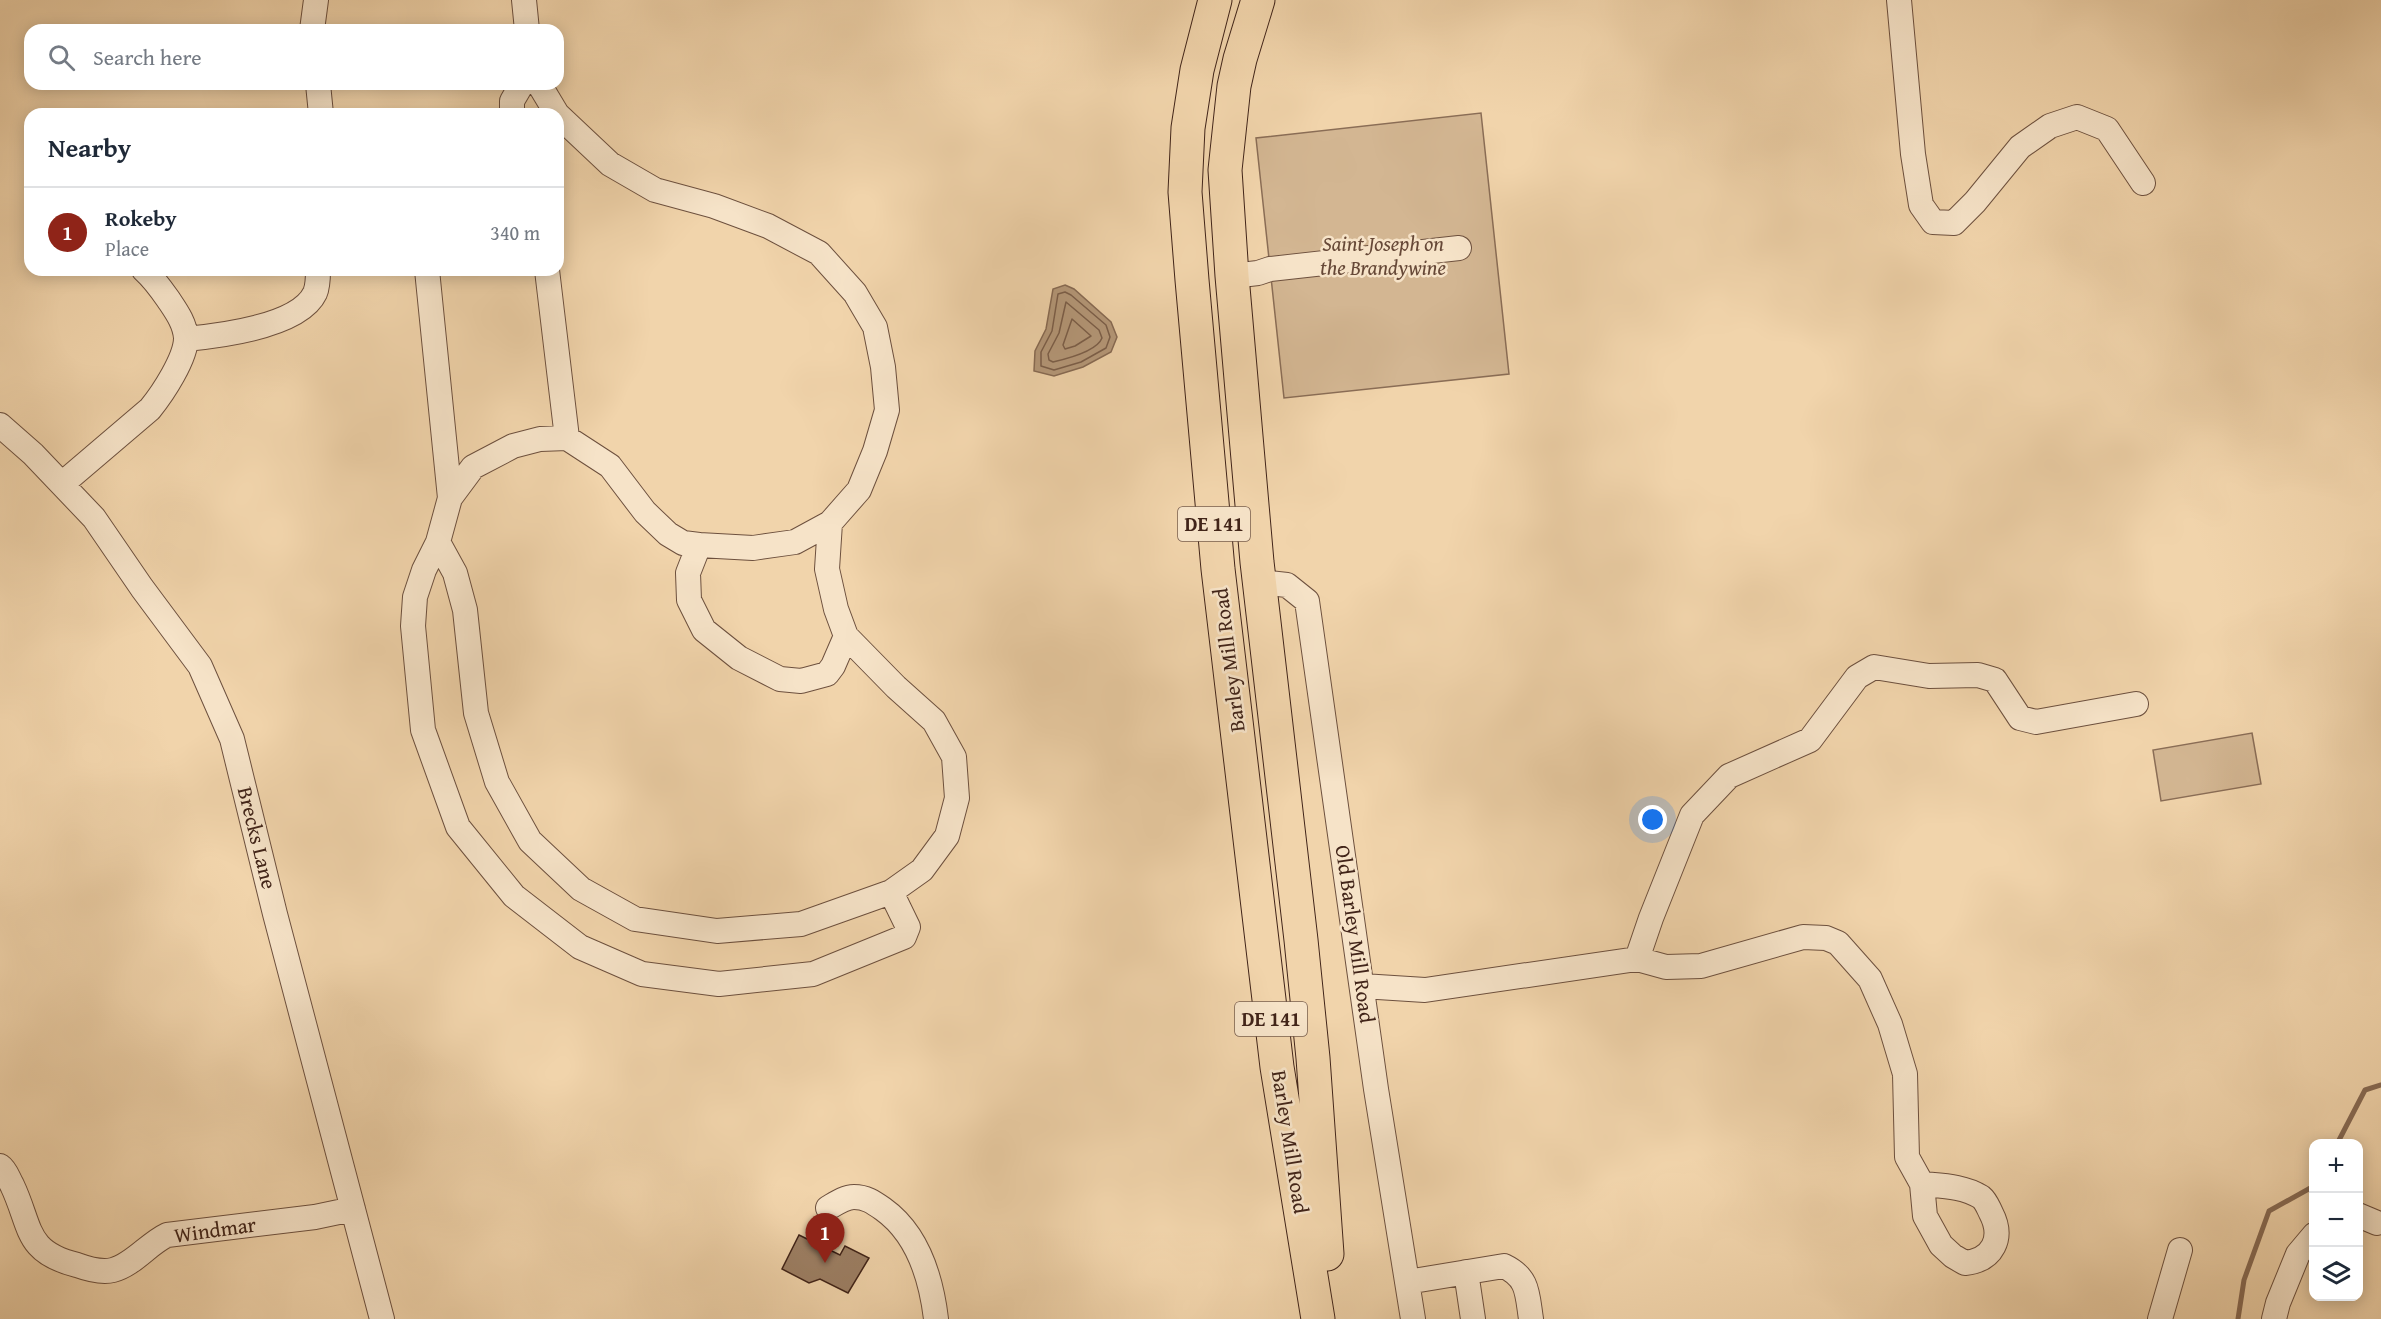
<!DOCTYPE html>
<meta charset="utf-8">
<style>
body{margin:0;font-family:"Gentium Book Plus",serif;background:#f2f2f3;color:#1f2937}
.controls{position:absolute;right:18px;bottom:18px;display:grid;overflow:hidden;border-radius:12px;box-shadow:0 3px 15px #0003}
.controls button{width:54px;height:54px;display:grid;place-items:center;padding:0;border:0;border-bottom:2px solid #e0e1e3;background:#fff;color:#1f2937;font:30px sans-serif}
.you{position:absolute;left:1653px;top:820px;width:21px;height:21px;margin:-15px;border:4px solid #fff;border-radius:50%;background:#1a73e8;box-shadow:0 0 0 9px #1a73e833}
.badge{display:grid;place-items:center;width:39px;height:39px;border-radius:50%;background:#8f2418;color:#fff;font-size:20px;font-weight:700}
.pin{position:absolute;translate:-50% -50px;filter:drop-shadow(0 2px 3px #0008)}
.pin::after{content:'';position:absolute;top:32px;width:21px;height:18px;background:inherit;clip-path:polygon(0 0,100% 0,50% 100%)}
.list{margin:0;padding:0;list-style:none}
h2{display:flex;justify-content:space-between;align-items:center;height:78px;margin:0;padding:0 24px;font-size:26px}
h2 small{font-size:20px;font-weight:400;color:#747a83}
.list li{display:grid;grid-template-columns:39px 1fr auto;gap:18px;align-items:center;box-sizing:border-box;height:90px;padding:0 24px;border-top:2px solid #e0e1e3}
.list b{display:block;font-size:22px;white-space:nowrap}
.list p{margin:0;font-size:20px;white-space:nowrap;color:#747a83}
.list em{font-size:20px;font-style:normal;color:#747a83}
.icon{flex:none;width:33px;height:33px;fill:none;stroke:currentColor;stroke-width:2;stroke-linecap:round;stroke-linejoin:round}
.map{position:relative;flex:none;width:2381px;height:1319px;overflow:hidden}
.search{position:absolute;background:#fff;box-shadow:0 3px 15px #0003;left:24px;top:24px;width:540px;height:66px;display:flex;align-items:center;gap:15px;box-sizing:border-box;padding:0 21px;border-radius:18px;color:#747a83;font-size:22px}
.panel{position:absolute;background:#fff;box-shadow:0 3px 15px #0003;left:24px;top:108px;width:540px;height:168px;border-radius:18px}
.map>svg:first-child{display:block}
</style>
<div class="map">
<svg width="2381" height="1319" viewBox="0 0 2381 1319">
<rect width="100%" height="100%" fill="#f1d4ab"/>
<filter id="stains"><feTurbulence type="fractalNoise" baseFrequency=".00333" numOctaves="4"/><feColorMatrix values="0 0 0 0 .2 0 0 0 0 .09 0 0 0 0 .02 0 0 0 .5 -.17"/></filter>
<radialGradient id="worn" r=".72"><stop offset=".6" stop-color="#630" stop-opacity="0"/><stop offset="1" stop-color="#630" stop-opacity=".3"/></radialGradient>
<path fill="#d3b692" stroke="#8a6d56" stroke-width="1.5" d="M1481,113L1509,374L1284,398L1256,138Z
M2252,733L2261,784L2161,801L2153,750Z"/>
<path fill="#b59879" stroke="#876a53" stroke-width="1.5" d="M1065,285L1074,289L1111,322L1117,337L1111,352L1083,367L1054,376L1034,371L1035,351L1046,329L1053,289Z"/>
<g fill="none" stroke-linecap="round" stroke-linejoin="round">
<path stroke="#7b5e49" stroke-width="1.5" d="M1065,292L1071,295L1106,325L1110,337L1106,348L1081,362L1054,370L1041,366V352L1052,331L1058,294Z
M1066,302L1099,330L1102,338C1097,351 1066,359 1053,362L1049,360L1048,354L1059,333Z
M1072,319L1091,336L1075,346L1065,349L1063,345Z"/>
<path stroke="#876a53" stroke-width="5" d="M2337,1144L2365,1090L2381,1085
M2238,1319L2244,1280L2269,1211L2314,1186"/>
</g>
<path fill="#9d8065" stroke="#412419" stroke-width="1.5" d="M799,1235L840,1255L845,1246L869,1258L848,1293L820,1279L809,1283L782,1269Z"/>
<g fill="none" stroke-linecap="round" stroke-linejoin="round">
<defs>
<path id="minor" d="M524,0L527,30
M1899,0L1913,154L1921,205L1933,222L1954,223L1975,202L2020,147L2050,126L2077,117L2107,129L2143,183
M312,30L316,0
M318,84L321,114
M539,84L557,114
M512,114V101L522,84
M558,115L610,164L655,190L714,206L768,226L819,253L855,293L875,327L883,367L887,410L875,451L859,490L830,523L795,542L753,548L699,545L688,573L689,600L704,630L739,658L780,679L801,681L827,674L833,666L846,636L836,609L827,569L830,523
M427,270L450,498
M547,270L567,438
M1232,276L1258,273L1270,269L1459,248
M186,339C218,336 299,327 315,293C318,286 318,278 318,270
M0,425L33,454L94,518L142,588L200,666L232,739L275,914L382,1319
M62,484L150,409C163,393 186,358 186,338C185,323 176,311 168,299C161,289 153,278 144,270
M438,542L455,573L465,610L476,713L497,782L530,841L581,889L635,919L717,931L801,924L891,892L922,870L947,836L957,798L954,757L934,721L896,687L846,636
M699,545L683,543L668,534L645,512L610,466L567,438L540,439L513,446L473,467L450,498L438,542L424,570L415,597L413,626L423,730L458,827L514,896L580,947L642,974L719,984L813,974L904,937L908,927L891,892
M1260,582L1287,585L1307,601L1376,1089L1413,1319
M1637,959L1666,967L1701,966L1803,937L1826,938L1838,943L1870,979L1890,1024L1905,1074L1907,1157L1922,1184L1925,1216L1941,1245L1953,1256L1965,1263C1993,1260 2004,1238 1991,1213C1988,1207 1986,1201 1981,1197C1963,1186 1943,1186 1922,1184
M1362,986L1425,990L1637,959L1651,918L1692,815L1729,776L1810,740L1857,677L1874,667L1929,676L1978,675L1995,680L2020,718L2036,722L2136,704
M0,1166C6,1170 8,1178 12,1185C32,1227 24,1252 77,1265C88,1269 101,1273 113,1270C133,1265 148,1244 167,1235L315,1217L353,1209
M828,1208C835,1204 845,1197 854,1197C866,1197 873,1202 883,1209C918,1234 931,1277 936,1319
M2358,1215L2377,1223
M1466,1272L1473,1319
M1407,1282L1504,1266C1529,1278 1527,1294 1531,1319
M2160,1319L2180,1250
M2274,1319L2278,1303L2298,1254L2314,1235"/>
<path id="highway" d="M1215,0L1197,70L1188,128L1185,192L1192,280L1218,569L1277,1067L1318,1319
M1258,0L1240,59L1234,86L1225,170L1232,276L1257,562L1301,940L1313,1058L1327,1254"/>
</defs>
<use href="#minor" stroke="#6d503e" stroke-width="26"/>
<use href="#highway" stroke="#412419" stroke-width="35"/>
<use href="#minor" stroke="#f6e3c8" stroke-width="24"/>
<use href="#highway" stroke="#f1d4ab" stroke-width="33"/>
</g>
<g text-anchor="middle" stroke-width="5" stroke-linejoin="round" paint-order="stroke">
<g fill="#f6e3c8" stroke="#775d4e" stroke-width="1.5">
<rect x="1178" y="507" width="72" height="34" rx="4.5"/>
<rect x="1235" y="1002" width="72" height="34" rx="4.5"/>
</g>
<g font-size="20" font-weight="bold" fill="#412419">
<text x="1214" y="531">DE 141</text>
<text x="1271" y="1026">DE 141</text>
</g>
<g font-size="21" font-style="italic" fill="#664837" stroke="#f6e3c8">
<text x="1383" y="251">Saint Joseph on<tspan x="1383" dy="24">the Brandywine</tspan></text>
</g>
<g font-size="21" fill="#412419" stroke="#f6e3c8">
<text transform="translate(1229 660) rotate(-97)" y="7">Barley Mill Road</text>
<text transform="translate(257 838) rotate(76)" y="7">Brecks Lane</text>
<text transform="translate(1355 934) rotate(82)" y="7">Old Barley Mill Road</text>
<text transform="translate(1290 1142) rotate(81)" y="7">Barley Mill Road</text>
<text transform="translate(215 1230) rotate(-8)" y="7">Windmar</text>
</g>
</g>
<rect width="100%" height="100%" filter="url(#stains)"/>
<rect width="100%" height="100%" fill="url(#worn)"/>
</svg>
<div class="controls">
<button>+</button>
<button>−</button>
<button><svg class="icon" aria-label="layers" viewBox="0 0 24 24"><path d="M12 4l9 5-9 5-9-5zM3 14l9 5 9-5"/></svg></button>
</div>
<div class="you"></div>
<div class="pin badge" style="left:825px;top:1263px">1</div>
<div class="search"><svg class="icon" aria-label="search" viewBox="0 0 24 24"><circle cx="10" cy="10" r="6"/><path d="M15 15l6 6"/></svg>Search here</div>
<section class="panel">
<h2>Nearby<small></small></h2>
<ul class="list">
<li><span class="badge">1</span><div><b>Rokeby</b><p>Place</p></div><em>340 m</em></li>
</ul>
</section>
</div>
